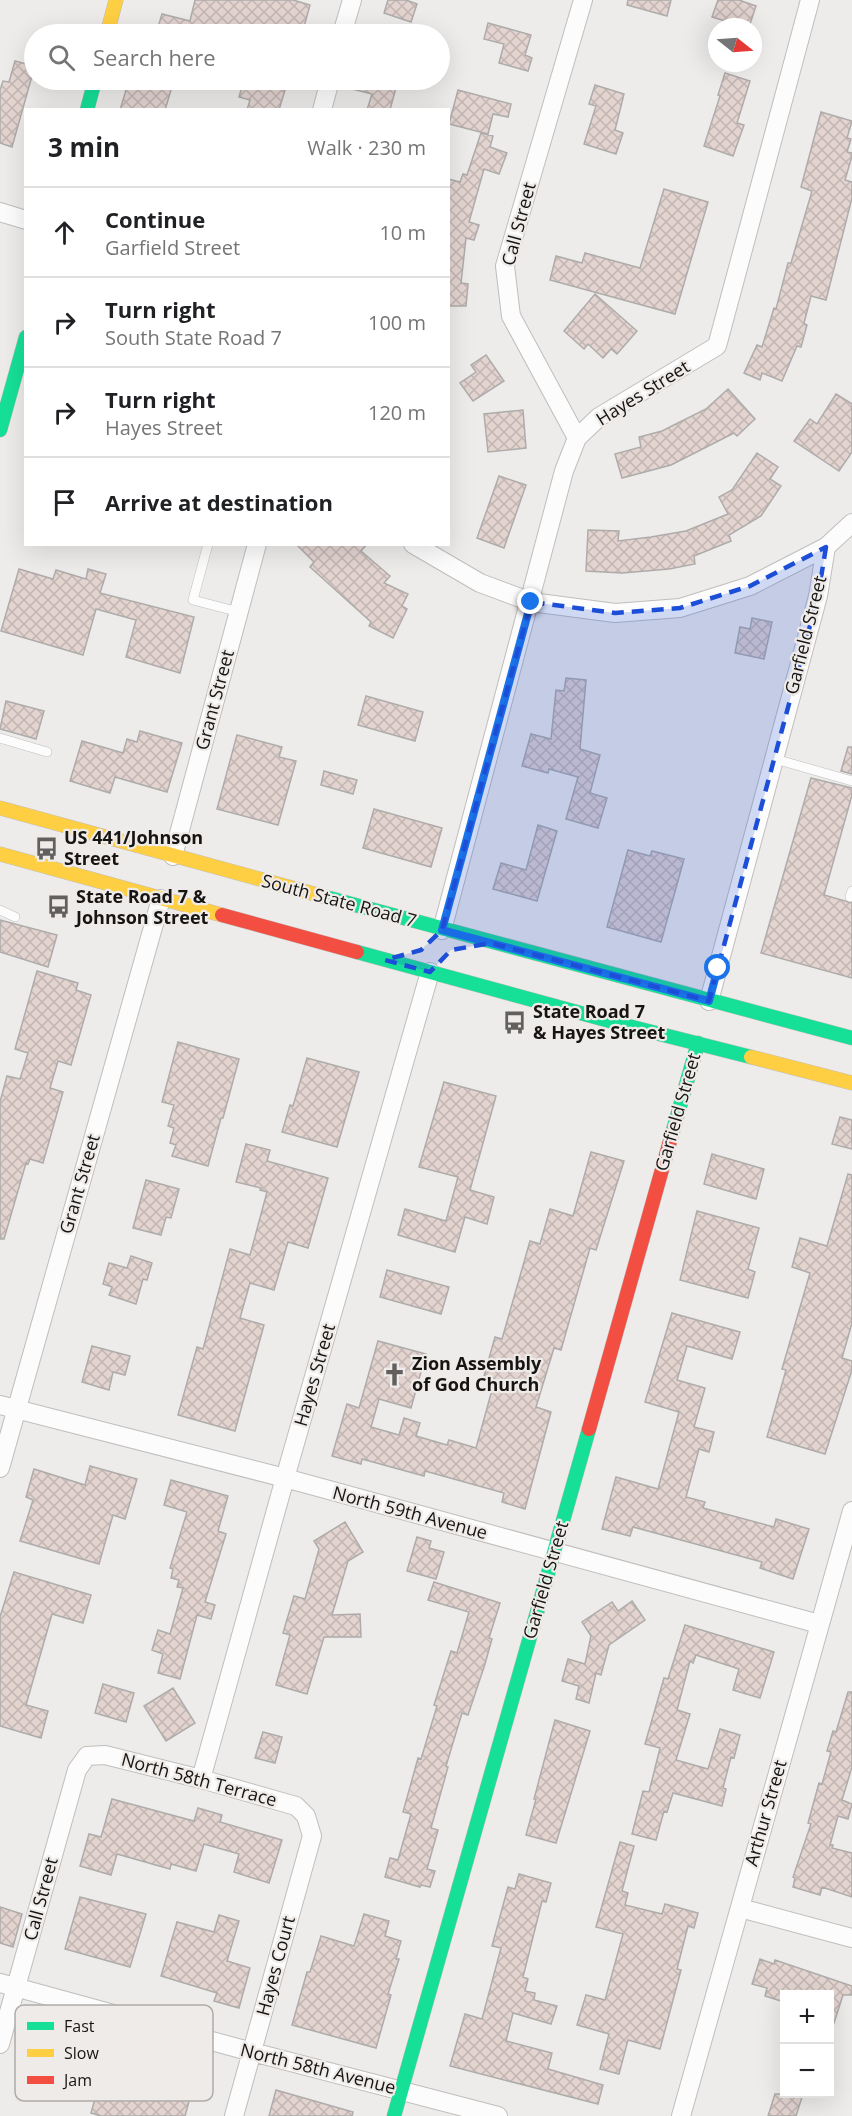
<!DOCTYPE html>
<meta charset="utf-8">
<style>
body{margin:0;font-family:"Open Sans",sans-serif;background:#f2f2f2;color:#202124}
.controls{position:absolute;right:18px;bottom:18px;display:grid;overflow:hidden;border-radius:0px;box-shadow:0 6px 24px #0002}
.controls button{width:54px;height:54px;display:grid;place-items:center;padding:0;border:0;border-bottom:2px solid #e0e0e0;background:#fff;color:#202124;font:30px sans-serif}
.compass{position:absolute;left:708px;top:18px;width:54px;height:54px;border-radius:50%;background:#fff;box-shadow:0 6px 24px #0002;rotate:107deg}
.stop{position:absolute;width:18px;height:18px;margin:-14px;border:4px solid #1a73e8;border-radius:50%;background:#fff}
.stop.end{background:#1a73e8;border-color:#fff;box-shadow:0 2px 6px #0008}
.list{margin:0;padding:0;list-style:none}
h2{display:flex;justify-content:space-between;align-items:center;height:78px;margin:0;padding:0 24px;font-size:26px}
h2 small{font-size:20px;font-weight:400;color:#757577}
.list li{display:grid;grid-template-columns:39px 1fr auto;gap:18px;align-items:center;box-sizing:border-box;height:90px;padding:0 24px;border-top:2px solid #e0e0e0}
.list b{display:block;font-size:22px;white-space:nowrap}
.list p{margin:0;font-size:20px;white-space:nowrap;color:#757577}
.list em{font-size:20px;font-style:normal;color:#757577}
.icon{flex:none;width:33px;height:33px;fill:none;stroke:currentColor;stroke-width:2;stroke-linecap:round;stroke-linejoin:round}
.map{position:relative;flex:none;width:852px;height:2116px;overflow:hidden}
.search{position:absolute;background:#fff;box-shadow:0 6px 24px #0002;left:24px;top:24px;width:426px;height:66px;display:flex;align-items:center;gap:15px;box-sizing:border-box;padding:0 21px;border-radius:33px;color:#757577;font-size:22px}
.panel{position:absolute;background:#fff;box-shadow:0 6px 24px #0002;left:24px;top:108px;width:426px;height:438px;border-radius:0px}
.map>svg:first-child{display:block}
</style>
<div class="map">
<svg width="852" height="2116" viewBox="0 0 852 2116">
<defs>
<pattern id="building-cross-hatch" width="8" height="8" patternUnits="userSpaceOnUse" patternTransform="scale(1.5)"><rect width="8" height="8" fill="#e3d4d0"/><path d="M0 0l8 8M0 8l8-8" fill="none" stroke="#c2b5b2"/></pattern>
</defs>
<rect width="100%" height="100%" fill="#eeecea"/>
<path fill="url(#building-cross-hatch)" stroke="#aeacab" stroke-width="1.5" d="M195,0H293L310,5L302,34H156L162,14L190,21Z
M388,0H406L417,4L411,22L384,13Z
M628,0H671L667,16L627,5Z
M718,0H739L756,6L749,27H734L735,24L712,17Z
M488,23L531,35L525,55L532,58L528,71L499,63L504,44L484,39Z
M15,61L34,66V69L12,147L0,143V90L3,81L9,82Z
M725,73L750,81L737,123L744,125L733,156L704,146L720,96L718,95Z
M129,80H174L165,110H120Z
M244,80L285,90L279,110H247L250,100L239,97Z
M341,80H398L390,110H367L372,94L340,86Z
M595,85L624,94L615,130L623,133L616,154L584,144L596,106L589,104Z
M458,90L511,104L508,117L493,114L488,134L449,124Z
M821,112L852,121L847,138L851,139L847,152L852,153V156L845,180L852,182V198L826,300L811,296L804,323L807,325L801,347L797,346L782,381L762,373L760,380L744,373L757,345L762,347L774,308L776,309L788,263H791L812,191L801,187Z
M481,133L493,136L490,147L507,153L499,174L484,169L469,222L479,225L474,240L466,238L461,283L468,284L466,306H448V179L460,182L463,174L467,175Z
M664,189L708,202L675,314L550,280L556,256L582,263L585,253L640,268Z
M595,294L637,331L617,354L611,349L603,358L588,344L584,349L564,331Z
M486,355L504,381L473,401L460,383L476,372L471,365Z
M728,389L755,419L737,436L734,433L671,465L622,478L615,454L641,447L639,437L662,431L706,409Z
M836,394L852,404V452L839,471L794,441L810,419L817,424Z
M523,410L526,448L488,452L484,414Z
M757,453L778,467L770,479L781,486L761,516L729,535L731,541L694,556L695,564L669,569L622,573L586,571L588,530L619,531L618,541L651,537L686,531L728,514L719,497L732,490Z
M499,476L526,485L504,548L477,538Z
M296,544H367L361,551L390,576L384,583L408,594L402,606L407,609L393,638L369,626L371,622L310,567L314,562Z
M19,569L53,579L56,570L86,579L88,569L106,574L100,593L194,617L180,673L126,657L136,620L96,609L83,655L1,631Z
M752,618L772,622L764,659L735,653L740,627L750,629Z
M566,678L586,680L580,749L600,755L590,793L607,798L598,828L566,819L578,777L549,769L548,773L522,766L531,734L551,739L556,690L564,691Z
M366,696L423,712L415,741L358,725Z
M6,701L44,711L36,739L0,729Z
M140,731L182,743L167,792L115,777L110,793L70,781L82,741L123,753L127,739L137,742Z
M237,735L282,747L279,757L296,761L278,825L217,809Z
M848,747H852V774L841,771Z
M324,771L357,780L353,794L321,785Z
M811,778L852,788V795L824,895L852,903V978L761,953Z
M374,809L442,828L431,867L363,848Z
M538,825L557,831L537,901L493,889L501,863L526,870Z
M628,850L650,856L652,851L684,859L661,942L607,927Z
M0,920L57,935L48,967L0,952Z
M37,971L78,983L76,990L91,995L71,1065L58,1061L50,1088L63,1092L43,1163L30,1159L28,1164L26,1163L4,1239H0V1102L7,1076L20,1079L28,1053L15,1049Z
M178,1042L239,1059L223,1118H221L208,1166L172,1156L176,1145L170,1143L174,1128L168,1126L174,1105L162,1102Z
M307,1058L359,1072L337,1147L282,1132L290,1105L293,1106Z
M444,1082L496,1096L470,1190L494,1197L487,1224L465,1217L455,1252L398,1235L405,1209L446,1221L458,1177L419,1167Z
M840,1117L852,1120V1149L832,1144Z
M246,1144L270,1150L267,1161L328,1178L308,1248L288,1242L274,1290L250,1283L240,1318L264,1325L235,1431L178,1415L197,1347L203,1349L230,1249L250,1255L267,1192L260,1190L261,1188L236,1182Z
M591,1152L624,1161L596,1250L590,1248L561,1350L554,1348L536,1407L551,1412L525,1509L502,1502L504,1493L425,1471L424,1476L362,1459L361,1464L332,1456L347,1404L359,1408L378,1341L426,1354L411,1408L379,1399L371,1427L399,1435L404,1418L420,1423L416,1436L447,1445L449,1440L476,1448L495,1379L484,1376L495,1337L502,1339L530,1241L540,1244L550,1209L573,1216Z
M712,1154L764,1169L756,1199L704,1184Z
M848,1174L852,1175V1323L842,1358L852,1361V1370L825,1454L767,1437L786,1370L782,1369L810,1273L792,1267L800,1238L827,1246Z
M146,1180L179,1189L171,1218L166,1217L161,1235L133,1228Z
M697,1211L759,1228L748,1269L755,1272L748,1298L680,1280Z
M131,1256L152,1263L147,1280L143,1279L136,1304L109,1295L112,1287L103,1284L109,1263L127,1268Z
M387,1270L449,1287L441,1314L380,1297Z
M672,1313L740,1332L732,1359L687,1346L677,1380L705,1388L694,1427L714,1432L709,1452L699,1449L686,1497L705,1502L703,1508L774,1527L776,1519L809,1529L793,1579L760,1568L762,1562L633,1527L630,1536L602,1529L616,1477L658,1489L679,1412L645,1402Z
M92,1346L130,1356L125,1375L113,1372L109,1390L82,1382Z
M90,1466L137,1479L125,1519L113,1515L99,1564L20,1541L33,1500L26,1497L34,1469L85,1485Z
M171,1480L228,1496L218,1531L226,1534L205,1602L215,1605L211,1619L197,1615L180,1679L158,1673L163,1654L152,1650L158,1630L170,1634L183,1588L177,1587L179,1580L171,1578L173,1569L170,1568L187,1512L164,1505Z
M345,1522L363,1552L348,1561L332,1615L360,1614L361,1637H324L307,1694L276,1685L290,1635L283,1633L294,1596L305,1599L319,1549L314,1541Z
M417,1537L431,1541L429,1548L444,1552L436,1579L407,1571Z
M14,1572L91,1595L83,1623L52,1614L26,1705L48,1711L41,1738L0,1726V1617Z
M434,1582L500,1603L489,1638L492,1639L485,1664L468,1715L462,1713L446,1766L448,1767L431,1828L438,1830L427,1869L435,1871L430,1887L421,1885L420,1887L385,1877L390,1858L398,1860L411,1814L403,1812L418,1758L421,1759L437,1706L434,1705L451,1651L457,1653L469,1612L428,1600Z
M632,1601L645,1620L609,1645L601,1675L596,1673L589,1703L576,1699L579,1686L562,1681L568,1659L585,1664L591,1636L582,1622L612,1602L618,1611Z
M685,1625L774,1652L760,1698L733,1690L739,1669L696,1655L693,1663L690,1661L677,1710L690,1714L676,1760L708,1769L720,1729L740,1735L734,1758L731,1757L723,1788L726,1789L722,1806L673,1793L667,1812L664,1811L656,1840L632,1834L643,1791L649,1792L660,1748L645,1744L664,1678L668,1679Z
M103,1684L134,1693L126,1722L95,1713Z
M173,1688L195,1723L166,1741L144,1706Z
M848,1692H852V1767L842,1800L852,1804L848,1819L838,1816L830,1845H833L832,1848L852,1853V1897L822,1887L820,1895L793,1887L795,1878L793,1877L811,1824L808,1823L819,1783L822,1784L831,1752L827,1751L833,1731L836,1732Z
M555,1720L590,1731L556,1843L526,1835L536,1799H534Z
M263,1732L282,1737L275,1763L255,1758Z
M112,1799L194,1821L198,1808L222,1815L220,1822L282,1840L269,1883L234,1872L239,1854L204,1844L196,1871L171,1864L170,1869L117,1854L111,1875L80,1866L89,1834L101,1837Z
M620,1842L634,1846L622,1891L628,1893L625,1905L662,1914L665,1904L698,1913L694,1928L688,1926L677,1969L681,1970L660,2049L628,2040L619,2074L600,2069L609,2034L577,2025L586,1995L605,2000L623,1934L596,1927Z
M519,1874L551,1883L546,1902L542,1901L523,1977L528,1979L525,1991L535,1993L534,2000L557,2006L551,2024L513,2013L506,2041L552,2053L548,2069L603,2085L598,2104L450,2066L465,2014L482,2019L501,1948L492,1946L508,1887L515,1889Z
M80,1897L146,1914L130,1967L65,1949Z
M0,1907L22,1914L13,1947L0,1943Z
M364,1914L389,1921L385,1936L401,1941L396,1959H399L388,1994L391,1995L376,2048L292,2025L307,1972H310L321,1936L354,1946Z
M219,1915L239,1921L227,1961L250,1968L239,2008L214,2001L217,1993L161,1976L177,1922L214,1932Z
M760,1959L774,1964L775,1960L852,1986V1995H843L833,2026H830V1995H783L781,2001L765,1996L767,1988L752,1984Z
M171,2069L196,2076L185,2116H101L91,2113L102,2074L164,2092Z
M276,2090L353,2112L352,2116H269Z
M775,2094H803L796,2116H768Z"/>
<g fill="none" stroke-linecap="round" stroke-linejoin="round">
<defs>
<path id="lane" d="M208,544L193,600L239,612
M0,738L47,752
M775,759L852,781
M850,897L852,891
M0,910L15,917"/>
<path id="street" d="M342,34L352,0
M322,110L330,80
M0,212L26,220
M577,438L511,316L505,266L583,0
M413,544L480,583L531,602L615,613L680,608L750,586L826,547L852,523
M173,856L257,544
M442,930L564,471L577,438L599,417L717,346L810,0
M709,1001L818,596L826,547
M0,1405L285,1478L819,1624
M0,1468L161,899
M201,1779L285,1478L430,972
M740,1908L852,1938
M0,1983L252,2052L498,2116
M0,2044L77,1770L87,1756L105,1755L201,1779L296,1806L306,1816L312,1836L234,2116
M681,2116L852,1511"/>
<path id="fast" d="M87,110L95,80
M0,430L26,337
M318,895L852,1038
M357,952L628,1026L751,1057
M672,1134L698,1043
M394,2116L589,1429"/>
<path id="slow" d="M107,34L116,0
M0,808L318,895
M0,854L222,915
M751,1057L852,1083"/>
<path id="jam" d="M222,915L357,952
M589,1429L672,1134"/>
</defs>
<use href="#lane" stroke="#c0bebd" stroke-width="10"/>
<use href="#street" stroke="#c0bebd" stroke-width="20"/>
<use href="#fast" stroke="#c0bebd" stroke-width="15"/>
<use href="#slow" stroke="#c0bebd" stroke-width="15"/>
<use href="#jam" stroke="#c0bebd" stroke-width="15"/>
<use href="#lane" stroke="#fcfcfc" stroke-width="9"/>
<use href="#street" stroke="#fcfcfc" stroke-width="18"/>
<use href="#fast" stroke="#16e098" stroke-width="14"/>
<use href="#slow" stroke="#ffcf43" stroke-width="14"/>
<use href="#jam" stroke="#f24e42" stroke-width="14"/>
</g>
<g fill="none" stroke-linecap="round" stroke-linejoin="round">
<path stroke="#1a73e8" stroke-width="8" d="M531,602L442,930L709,1001L718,968"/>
</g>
<path fill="#1d4ed8" fill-opacity="0.2" stroke="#1d4ed8" stroke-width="4.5" stroke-dasharray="12 8" stroke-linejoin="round" d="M826,547L818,596L709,1001L491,943L451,950L430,972L385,960L421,950L442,930L531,602L615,613L680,608L750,586Z"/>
<defs>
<symbol id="bus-bare" viewBox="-9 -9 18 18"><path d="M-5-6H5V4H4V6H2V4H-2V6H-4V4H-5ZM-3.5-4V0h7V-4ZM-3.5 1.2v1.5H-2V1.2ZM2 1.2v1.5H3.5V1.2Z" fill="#62605f" stroke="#efebe9" stroke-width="2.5" paint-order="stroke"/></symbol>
<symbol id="church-bare" viewBox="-9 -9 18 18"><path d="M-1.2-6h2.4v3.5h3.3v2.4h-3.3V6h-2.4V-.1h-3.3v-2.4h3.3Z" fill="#62605f" stroke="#efebe9" stroke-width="2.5" paint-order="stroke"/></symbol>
</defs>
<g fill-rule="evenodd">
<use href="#bus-bare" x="30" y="832" width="33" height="33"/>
<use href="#bus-bare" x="42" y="890" width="33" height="33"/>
<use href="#bus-bare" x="498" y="1006" width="33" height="33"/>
<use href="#church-bare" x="378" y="1358" width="33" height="33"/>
</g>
<g text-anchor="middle" stroke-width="4.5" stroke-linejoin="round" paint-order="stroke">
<g font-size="18" fill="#161514" stroke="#efebe9">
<text transform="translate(519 224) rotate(-75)" y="6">Call Street</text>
<text transform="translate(643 393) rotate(-32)" y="6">Hayes Street</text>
<text transform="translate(806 635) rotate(-76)" y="6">Garfield Street</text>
<text transform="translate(215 700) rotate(-75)" y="6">Grant Street</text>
<text transform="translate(339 901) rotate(15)" y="6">South State Road 7</text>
<text transform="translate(678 1112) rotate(-74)" y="6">Garfield Street</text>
<text transform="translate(80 1184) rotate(-74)" y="6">Grant Street</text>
<text transform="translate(315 1375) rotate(-74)" y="6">Hayes Street</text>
<text transform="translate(410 1513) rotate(15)" y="6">North 59th Avenue</text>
<text transform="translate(546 1580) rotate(-74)" y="6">Garfield Street</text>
<text transform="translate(199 1780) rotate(15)" y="6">North 58th Terrace</text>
<text transform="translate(766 1813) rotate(-74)" y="6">Arthur Street</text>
<text transform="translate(41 1899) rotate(-75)" y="6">Call Street</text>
<text transform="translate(276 1966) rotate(-75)" y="6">Hayes Court</text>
<text transform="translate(318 2069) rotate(14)" y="6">North 58th Avenue</text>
</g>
<g font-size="18" font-weight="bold" fill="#161514" stroke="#efebe9" text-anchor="start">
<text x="64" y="844">US 441/Johnson<tspan x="64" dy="21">Street</tspan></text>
<text x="76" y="903">State Road 7 &amp;<tspan x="76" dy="21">Johnson Street</tspan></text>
<text x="533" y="1018">State Road 7<tspan x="533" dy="21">&amp; Hayes Street</tspan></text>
<text x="412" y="1370">Zion Assembly<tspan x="412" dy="21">of God Church</tspan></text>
</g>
</g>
<rect x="15" y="2005" width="198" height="96" rx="9" fill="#efebe9" stroke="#aeaba9" stroke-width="1.5"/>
<rect x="27" y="2022" width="27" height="8" fill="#16e098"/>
<rect x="27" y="2049" width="27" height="8" fill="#ffcf43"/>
<rect x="27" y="2076" width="27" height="8" fill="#f24e42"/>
<g font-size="16" fill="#161514">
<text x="64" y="2032">Fast</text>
<text x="64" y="2059">Slow</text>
<text x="64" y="2086">Jam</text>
</g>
</svg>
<div class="controls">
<button>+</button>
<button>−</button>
</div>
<svg class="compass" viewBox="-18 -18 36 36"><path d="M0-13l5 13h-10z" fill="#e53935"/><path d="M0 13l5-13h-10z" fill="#757577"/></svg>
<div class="stop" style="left:718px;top:968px"></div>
<div class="stop end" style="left:531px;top:602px"></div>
<div class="search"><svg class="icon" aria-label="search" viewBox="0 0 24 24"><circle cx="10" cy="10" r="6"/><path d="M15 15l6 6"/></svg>Search here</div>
<section class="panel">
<h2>3 min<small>Walk · 230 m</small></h2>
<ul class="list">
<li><svg class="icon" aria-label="ahead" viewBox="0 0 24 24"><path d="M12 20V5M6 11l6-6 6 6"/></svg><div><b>Continue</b><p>Garfield Street</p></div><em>10 m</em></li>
<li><svg class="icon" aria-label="right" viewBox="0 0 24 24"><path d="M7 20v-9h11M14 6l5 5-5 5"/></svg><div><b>Turn right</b><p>South State Road 7</p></div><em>100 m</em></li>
<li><svg class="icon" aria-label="right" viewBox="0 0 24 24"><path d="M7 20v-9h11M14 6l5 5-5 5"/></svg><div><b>Turn right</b><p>Hayes Street</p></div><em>120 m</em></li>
<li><svg class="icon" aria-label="arrive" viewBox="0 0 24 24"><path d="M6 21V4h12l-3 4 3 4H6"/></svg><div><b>Arrive at destination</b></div></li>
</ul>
</section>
</div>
